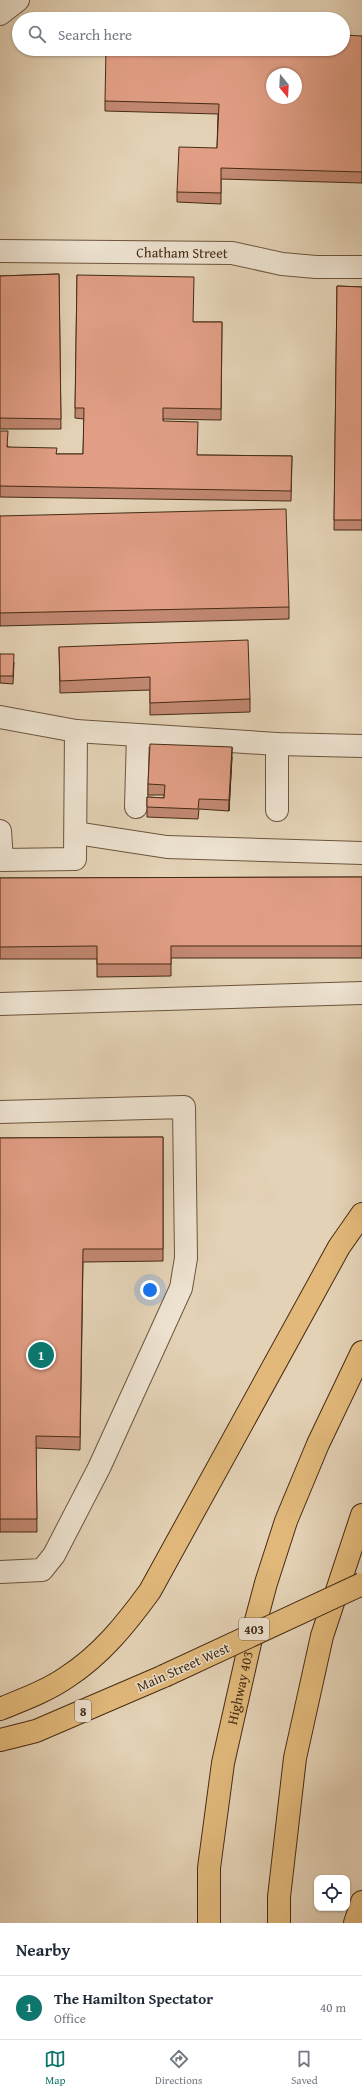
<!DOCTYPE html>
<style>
body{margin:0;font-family:"Gentium Book Plus",serif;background:#f6f6f7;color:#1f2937}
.controls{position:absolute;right:12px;bottom:12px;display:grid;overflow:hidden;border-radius:8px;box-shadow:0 1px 3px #0004}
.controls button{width:36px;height:36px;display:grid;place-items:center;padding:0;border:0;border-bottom:1px solid #e0e1e3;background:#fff;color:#1f2937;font:20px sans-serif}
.compass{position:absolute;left:266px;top:68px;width:36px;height:36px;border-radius:50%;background:#fff;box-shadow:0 1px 3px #0004;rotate:162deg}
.you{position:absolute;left:150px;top:1290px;width:14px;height:14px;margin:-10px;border:3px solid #fff;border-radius:50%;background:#1a73e8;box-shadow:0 0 0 6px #1a73e833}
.badge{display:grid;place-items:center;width:26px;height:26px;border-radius:50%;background:#0f766e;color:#fff;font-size:13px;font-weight:700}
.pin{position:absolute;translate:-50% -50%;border:2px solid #fff;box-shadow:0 1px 4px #0006}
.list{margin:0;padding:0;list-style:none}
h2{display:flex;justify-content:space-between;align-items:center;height:52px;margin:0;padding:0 16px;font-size:17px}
h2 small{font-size:13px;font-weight:400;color:#747a83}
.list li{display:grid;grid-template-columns:26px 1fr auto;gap:12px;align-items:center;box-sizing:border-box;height:64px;padding:0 16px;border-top:1px solid #e0e1e3}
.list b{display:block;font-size:15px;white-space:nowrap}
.list p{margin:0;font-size:13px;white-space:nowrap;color:#747a83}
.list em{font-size:13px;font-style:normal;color:#747a83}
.icon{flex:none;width:22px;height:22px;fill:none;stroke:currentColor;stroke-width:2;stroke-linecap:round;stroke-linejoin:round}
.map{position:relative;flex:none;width:362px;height:1923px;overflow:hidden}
.search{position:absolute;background:#fff;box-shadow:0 1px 3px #0004;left:12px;right:12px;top:12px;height:44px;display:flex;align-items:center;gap:10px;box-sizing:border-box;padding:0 14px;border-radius:22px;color:#747a83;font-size:15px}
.sheet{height:116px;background:#fff}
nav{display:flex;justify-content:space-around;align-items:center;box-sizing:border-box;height:56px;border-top:1px solid #e0e1e3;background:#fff;font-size:11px;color:#747a83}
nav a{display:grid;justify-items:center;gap:2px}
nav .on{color:#0f766e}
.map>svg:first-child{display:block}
</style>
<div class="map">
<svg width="362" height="1923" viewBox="0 0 362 1923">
<rect width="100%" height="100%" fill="#e4d2b6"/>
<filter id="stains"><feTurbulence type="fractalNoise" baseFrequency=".005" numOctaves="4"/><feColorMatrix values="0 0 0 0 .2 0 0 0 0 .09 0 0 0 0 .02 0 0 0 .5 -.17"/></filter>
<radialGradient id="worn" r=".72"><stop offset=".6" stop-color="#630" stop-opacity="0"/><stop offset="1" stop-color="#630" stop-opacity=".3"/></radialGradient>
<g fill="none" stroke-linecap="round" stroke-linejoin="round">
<defs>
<g id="minor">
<path d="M0,14L18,0"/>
<path id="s1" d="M0,251L232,253L282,264L316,267H362"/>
<path d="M0,717L76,731L277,744L362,746"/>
<path d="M136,807L138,735"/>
<path d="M277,810V744"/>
<path d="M0,831L2,860L75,859L76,731"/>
<path d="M76,833L167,847L362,853"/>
<path d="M0,1004L362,993"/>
<path d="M0,1112L184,1107L186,1258L181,1288L99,1468L54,1555L42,1570L0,1572"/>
</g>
<path id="major" d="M0,1740L36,1731L164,1676"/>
<g id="highway">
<path d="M0,1709C22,1700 47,1691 67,1677C101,1655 126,1624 150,1591L339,1247L362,1214"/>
<path id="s2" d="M209,1923V1868L223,1763L250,1643L266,1583L286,1521L318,1444L362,1352"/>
<path d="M279,1923V1897L295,1758L322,1636L362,1515"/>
<path d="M355,1923L362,1902"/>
</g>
</defs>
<use href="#minor" stroke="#6d553c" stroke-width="24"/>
<use href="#major" stroke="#452b13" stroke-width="24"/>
<use href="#highway" stroke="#452b13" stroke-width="24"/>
<use href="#minor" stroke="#ede2d0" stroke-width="22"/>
<use href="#major" stroke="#e2b97b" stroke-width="22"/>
<use href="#highway" stroke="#e2b97b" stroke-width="22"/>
<defs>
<path id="major-bridge" d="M164,1676L362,1584"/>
</defs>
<use href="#major-bridge" stroke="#452b13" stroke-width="24" stroke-linecap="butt"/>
<use href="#major-bridge" stroke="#e2b97b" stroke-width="22"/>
</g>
<path fill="#c28872" stroke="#452b13" d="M362,36V183L221,179V204L177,202V192L217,148L218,114L105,111V101Z
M59,274L61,429H0V276Z
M77,275L193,322H222L221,420L163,419V421L197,455L292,456L291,501L0,497V431L8,447L57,454H83L84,419L75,418Z
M337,286L362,287V530H334Z
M0,516L289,607V619L0,626Z
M59,647L250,699V712L150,715V690L60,693Z
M0,654L14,662L13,684L0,683Z
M232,757L229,811L199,809L198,819L147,817V797L164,798V795H148V784Z
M362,877V958H171V976L97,977V959H0V878Z
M163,1137V1261L83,1262L80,1450L36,1448L37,1532H0V1138Z"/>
<path fill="#9e6f5d" stroke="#452b13" d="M232,747V757L229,811V800Z"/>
<path fill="#e19e85" stroke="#452b13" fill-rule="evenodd" d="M343,35L362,36V172L221,168V193L177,192L179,147L217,148L219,104L105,101L106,49H343ZM272,74H296V98H272Z
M59,274L61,419L0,418V276Z
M77,275L194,277L193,322H222L221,409L163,408V421L198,422L197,455L292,456L291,491L0,486V431H8L7,447L57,448L56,454H83L84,408H75Z
M337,286L362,287V520H334Z
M286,509L289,607L0,613V516Z
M248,640L250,699L150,703V677L60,681L59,647Z
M0,654H14L13,676H0Z
M150,744L232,747L229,800L199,799L198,809L147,807V797L164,798L165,785L148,784Z
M362,877V946H171V964H97V946L0,947V878Z
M163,1137V1249H83L80,1437L36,1436L37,1519H0V1138Z"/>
<g text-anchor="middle" stroke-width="3" stroke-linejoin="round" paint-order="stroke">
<g fill="#ede2d0" stroke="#77624c" stroke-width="1">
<rect x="239" y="1618" width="30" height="22" rx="3"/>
<rect x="75" y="1700" width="16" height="22" rx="3"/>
</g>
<g font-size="13" font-weight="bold" fill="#452b13">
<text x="254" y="1634">403</text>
<text x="83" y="1716">8</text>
</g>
<g font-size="14" fill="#452b13" stroke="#ede2d0">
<text dy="5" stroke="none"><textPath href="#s1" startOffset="182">Chatham Street</textPath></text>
<text transform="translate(183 1667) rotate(-24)" y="5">Main Street West</text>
<text dy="5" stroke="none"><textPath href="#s2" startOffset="238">Highway 403</textPath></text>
</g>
</g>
<rect width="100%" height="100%" filter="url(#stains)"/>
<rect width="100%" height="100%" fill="url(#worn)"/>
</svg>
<div class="controls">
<button><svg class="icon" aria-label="locate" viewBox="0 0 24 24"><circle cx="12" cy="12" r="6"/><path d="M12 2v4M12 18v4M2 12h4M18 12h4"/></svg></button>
</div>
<svg class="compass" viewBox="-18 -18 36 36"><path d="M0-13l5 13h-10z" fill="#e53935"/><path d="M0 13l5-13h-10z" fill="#747a83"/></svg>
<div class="you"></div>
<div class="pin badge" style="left:41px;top:1355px">1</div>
<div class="search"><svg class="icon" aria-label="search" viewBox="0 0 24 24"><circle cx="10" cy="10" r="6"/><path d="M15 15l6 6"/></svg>Search here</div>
</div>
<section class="sheet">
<h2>Nearby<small></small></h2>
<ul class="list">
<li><span class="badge">1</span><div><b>The Hamilton Spectator</b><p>Office</p></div><em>40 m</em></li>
</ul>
</section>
<nav>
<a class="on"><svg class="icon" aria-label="map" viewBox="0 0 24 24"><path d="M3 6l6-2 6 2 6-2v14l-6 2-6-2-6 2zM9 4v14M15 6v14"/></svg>Map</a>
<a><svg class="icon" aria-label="directions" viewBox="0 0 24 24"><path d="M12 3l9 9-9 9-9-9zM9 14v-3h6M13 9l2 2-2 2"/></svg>Directions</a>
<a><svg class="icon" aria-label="saved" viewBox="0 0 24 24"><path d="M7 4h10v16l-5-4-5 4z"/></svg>Saved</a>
</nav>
